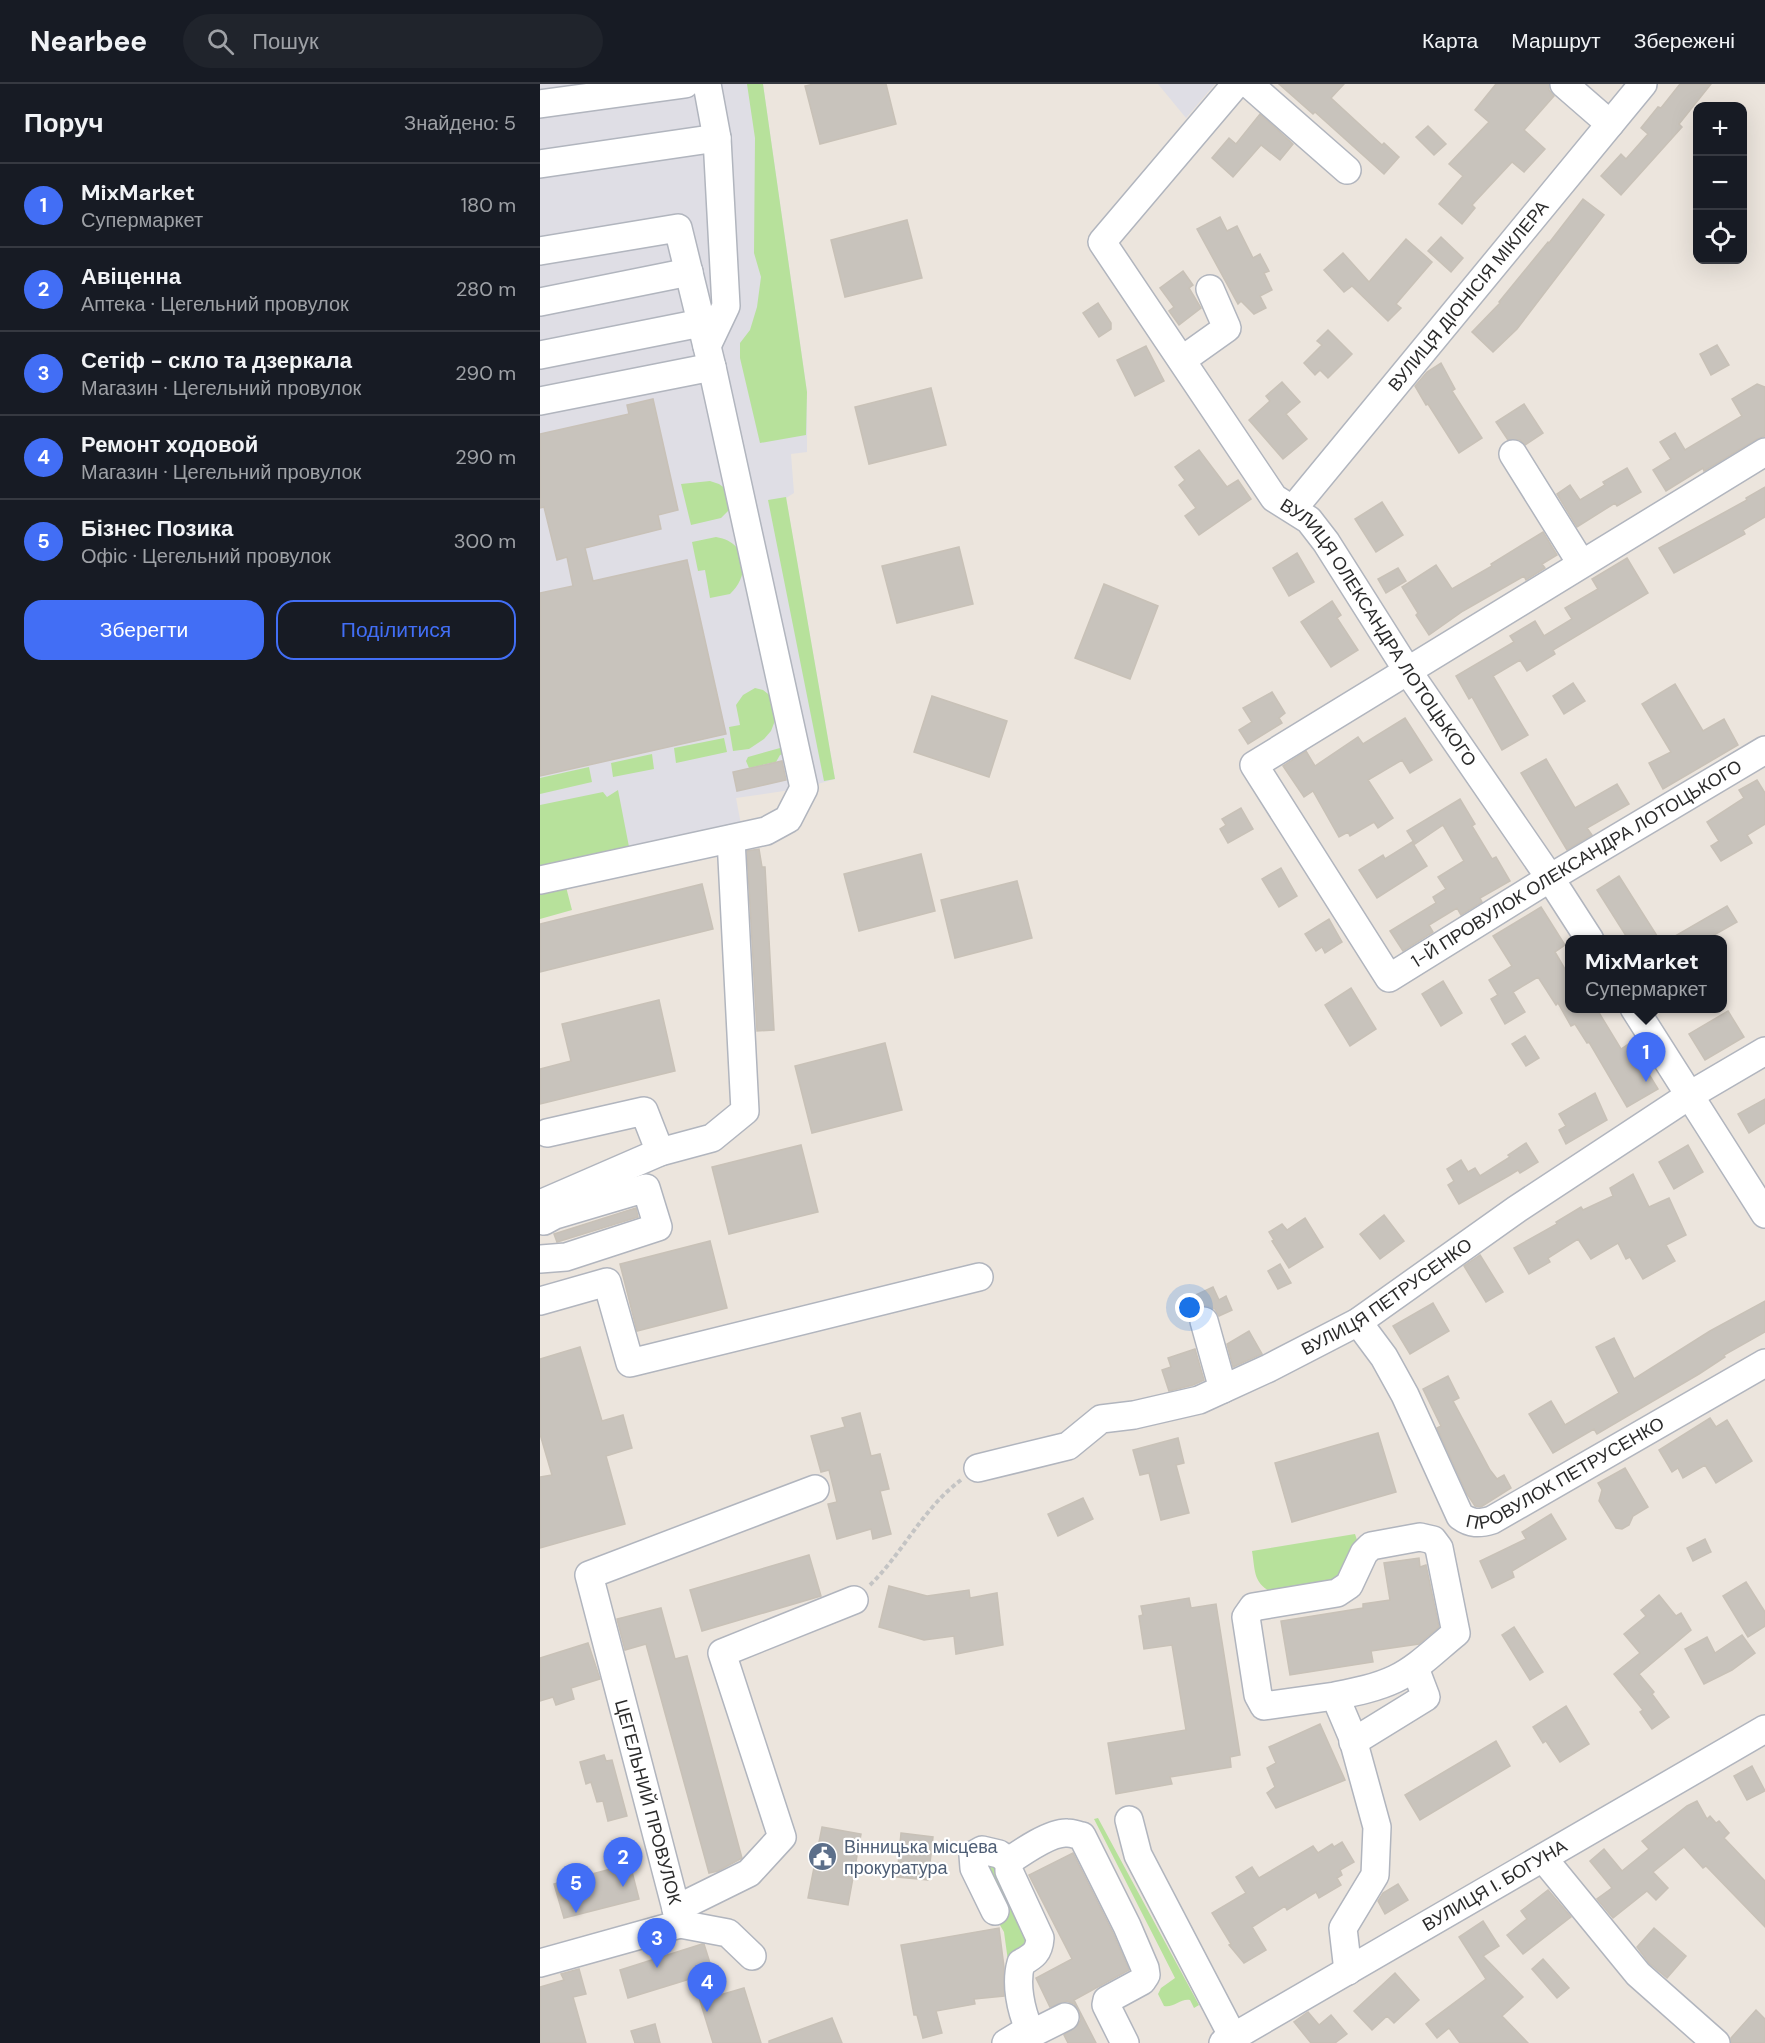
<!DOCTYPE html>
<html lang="uk">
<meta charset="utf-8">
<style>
body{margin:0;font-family:"DM Sans",sans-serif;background:#20242c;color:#f1f3f6}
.controls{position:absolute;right:18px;top:18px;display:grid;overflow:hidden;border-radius:12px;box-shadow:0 6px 24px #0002}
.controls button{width:54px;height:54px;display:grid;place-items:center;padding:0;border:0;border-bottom:2px solid #363941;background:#171b24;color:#f1f3f6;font:30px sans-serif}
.you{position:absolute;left:650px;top:1224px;width:21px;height:21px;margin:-15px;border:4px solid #fff;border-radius:50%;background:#1a73e8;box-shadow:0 0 0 9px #1a73e833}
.badge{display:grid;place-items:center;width:39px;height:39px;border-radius:50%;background:#426ef5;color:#fff;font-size:20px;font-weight:700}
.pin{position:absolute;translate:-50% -50px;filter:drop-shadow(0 2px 3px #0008)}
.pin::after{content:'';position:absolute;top:32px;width:21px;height:18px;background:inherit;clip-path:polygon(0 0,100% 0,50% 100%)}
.popup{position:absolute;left:1025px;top:851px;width:162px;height:78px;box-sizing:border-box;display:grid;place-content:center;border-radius:12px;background:#171b24;filter:drop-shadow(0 2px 4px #0005);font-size:20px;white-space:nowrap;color:#9ea1a6}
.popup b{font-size:22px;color:#f1f3f6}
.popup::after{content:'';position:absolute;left:50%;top:100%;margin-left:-12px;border:12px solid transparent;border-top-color:#171b24}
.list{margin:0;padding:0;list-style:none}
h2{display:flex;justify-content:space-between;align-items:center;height:78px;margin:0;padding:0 24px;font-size:26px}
h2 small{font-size:20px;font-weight:400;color:#9ea1a6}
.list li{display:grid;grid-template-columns:39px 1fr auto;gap:18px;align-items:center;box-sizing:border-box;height:84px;padding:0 24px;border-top:2px solid #363941}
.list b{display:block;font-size:22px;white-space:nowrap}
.list p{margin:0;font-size:20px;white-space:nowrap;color:#9ea1a6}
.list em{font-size:20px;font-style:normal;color:#9ea1a6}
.actions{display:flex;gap:12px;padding:18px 24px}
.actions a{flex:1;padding:14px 0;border:2px solid #426ef5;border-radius:18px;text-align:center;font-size:21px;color:#426ef5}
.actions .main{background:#426ef5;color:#fff}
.icon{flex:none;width:33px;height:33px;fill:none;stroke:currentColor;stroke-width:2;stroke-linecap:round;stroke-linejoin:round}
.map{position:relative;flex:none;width:1225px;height:1959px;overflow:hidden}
header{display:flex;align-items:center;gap:36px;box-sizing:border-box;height:84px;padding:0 30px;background:#171b24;border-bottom:2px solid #363941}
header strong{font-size:28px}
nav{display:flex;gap:33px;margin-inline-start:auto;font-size:21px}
.search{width:420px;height:54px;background:#20242c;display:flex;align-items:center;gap:15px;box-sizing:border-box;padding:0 21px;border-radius:33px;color:#9ea1a6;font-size:22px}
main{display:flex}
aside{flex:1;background:#171b24}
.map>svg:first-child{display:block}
</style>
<header>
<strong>Nearbee</strong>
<div class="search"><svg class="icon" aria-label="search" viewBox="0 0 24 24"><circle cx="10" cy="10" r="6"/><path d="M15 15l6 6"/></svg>Пошук</div>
<nav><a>Карта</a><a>Маршрут</a><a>Збережені</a></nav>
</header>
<main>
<aside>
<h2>Поруч<small>Знайдено: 5</small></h2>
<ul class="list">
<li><span class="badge">1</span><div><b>MixMarket</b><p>Супермаркет</p></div><em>180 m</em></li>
<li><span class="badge">2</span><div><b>Авіценна</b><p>Аптека · Цегельний провулок</p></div><em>280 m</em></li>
<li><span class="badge">3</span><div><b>Сетіф - скло та дзеркала</b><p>Магазин · Цегельний провулок</p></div><em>290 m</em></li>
<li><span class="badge">4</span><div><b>Ремонт ходовой</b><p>Магазин · Цегельний провулок</p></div><em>290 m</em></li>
<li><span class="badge">5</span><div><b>Бізнес Позика</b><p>Офіс · Цегельний провулок</p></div><em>300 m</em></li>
</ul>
<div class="actions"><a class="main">Зберегти</a><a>Поділитися</a></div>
</aside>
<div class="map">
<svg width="1225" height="1959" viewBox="0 0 1225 1959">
<rect width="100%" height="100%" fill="#ece5dd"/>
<path fill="#dfdee5" d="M0,0H223L267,308V368L251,370L254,409L246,414L295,695L264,704L196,714L202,746L0,791Z
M618,0H675L646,34Z"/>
<path fill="#b7e19b" d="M207,0H223L267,308L266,351L220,359L200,274V259L210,246L217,223L221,193L214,169L215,54Z
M170,397L179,400L189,407L191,424L181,434L151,441L141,400Z
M246,413L295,695L284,697L228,416Z
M176,453C208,458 211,490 190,510L170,514L165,486L158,487L152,458Z
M215,604L223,606L232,613L236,634L231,647L224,655L209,665L193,667L189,643L200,641L196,621L203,611Z
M184,654L187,668L136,679L134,664Z
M240,664L243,670L240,671L236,678L209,684L206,677L208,673Z
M112,670L114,685L73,693L71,679Z
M49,683L52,698L0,710V694Z
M78,706L90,768L0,791V721L63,708L67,713Z
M25,799L32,826L0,835V805Z
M815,1450L818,1459L804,1490L794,1497L730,1507C713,1499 715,1484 712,1467Z
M558,1734L659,1921L654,1924L650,1916C641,1914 634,1924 624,1922L618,1910L621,1904L635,1894L554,1735Z
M451,1776L492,1855L468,1877L464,1848L457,1836L444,1780Z"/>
<path fill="#c8c3bc" stroke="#c8c1b7" stroke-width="1.5" d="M274,0H346L356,40L280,60L265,2Z
M739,0H804L791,14L842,61L844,59L859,73L844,90L775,28L773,30Z
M956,0H1009V6L1014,12L984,46L1005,65L984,88L972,78L932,121L935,124L922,140L899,120L923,92L909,80L949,38L935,26Z
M1140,0H1171L1139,40L1142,43L1081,111L1061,92L1081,70L1086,75L1108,50L1101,44L1118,23L1121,24Z
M720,30L753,60L740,76L721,61L693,93L672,74L689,54L696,60Z
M888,42L906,60L894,71L876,53Z
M1043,115L1064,131L977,245L953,268L932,248L960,219L959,218L1008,158L1009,159Z
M680,133L687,147L697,142L713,174L720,170L729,187L724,189L732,206L720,212L726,224L714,230L701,217L698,220L657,145Z
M367,136L382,194L305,213L291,156Z
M901,153L923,174L911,188L888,167Z
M866,155L892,178L856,220L861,224L848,237L812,202L804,208L784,186L803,169L829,198Z
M643,187L653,201L649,204L661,224L639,241L629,227L634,223L620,204Z
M558,219L571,239V245L559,253L543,229Z
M788,246L812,270L788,294L780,286L775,291L764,279L782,261L777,257Z
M1177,261L1189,281L1171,291L1160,270Z
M606,262L624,297L595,312L577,276Z
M901,279L915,305L912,307L942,354L919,369L888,320L886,321L875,302L887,288Z
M742,298L760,318L746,330L767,355L743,375L709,336L730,317L726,312Z
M1217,300L1225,303V352L1217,355L1164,387L1163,384L1126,407L1113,386L1131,375L1120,358L1135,349L1145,366L1202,332L1192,315Z
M391,304L406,361L329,380L315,323Z
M113,315L138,426L118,431L121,445L45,464L53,497L147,476L186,650L0,692V509L33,502L27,473L17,476L4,423L0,424V350L89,330L87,321Z
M984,320L1003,349L985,361L980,356H968L956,338Z
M659,366L687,403L698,396L711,415L659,451L645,432L656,424L639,401L645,396L635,383Z
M1087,384L1101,408L1077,422L1075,419L1037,443L1017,410L1030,401L1040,416L1065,401L1063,398Z
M1225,403V433L1203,446L1205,450L1134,489L1119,464L1207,416L1206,414Z
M842,418L863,451L836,468L815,435Z
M1003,448L1017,471L1002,480L1005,484L986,496L984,492L923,527L889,551L876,531L878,529L862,503L896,481L912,505L952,482L951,480Z
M419,463L433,520L357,539L342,482Z
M757,469L774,498L749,512L733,484Z
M1087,474L1108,509L1013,566L1015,570L987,587L980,576L953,592L988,651L962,666L932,613L929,615L916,592L974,558L970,552L995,537L1004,552L1032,535L1025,524L1058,505L1052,495Z
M858,484L866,497L846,509L838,495Z
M564,500L618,522L590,595L535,574Z
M792,517L801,531L797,534L818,566L791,583L761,538Z
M1033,599L1045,617L1024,630L1013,612Z
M1135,600L1163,647L1184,635L1198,661L1123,705L1109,679L1131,668L1102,620Z
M732,608L745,629L739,634L742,639L708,660L699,646L712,638L703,624Z
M392,612L467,637L449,693L374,668Z
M865,634L892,676L870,689L862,676L828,696L853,734L838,744L834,738L810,752L808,748L799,753L773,707L764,713L743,682L766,667L775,682L818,653L823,660Z
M1006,675L1035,724L1077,700L1089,720L1047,744L1052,751L1027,766L981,689Z
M242,677L246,696L197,707L193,688Z
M1217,696L1225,709V740L1207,751L1212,759L1181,777L1171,762L1179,757L1167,738L1204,714L1199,706Z
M920,715L935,740L932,742L952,775L956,773L970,797L940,814L942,818L921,831L917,824L889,841L893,848L863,867L850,847L896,819L893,813L906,805L898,793L924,777L903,741L875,760L867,747Z
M701,724L713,745L688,759L680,745L686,741L682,735Z
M872,758L887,782L837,814L819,786L843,771L845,775Z
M219,765L222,783H225L234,946L217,947L207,767Z
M381,770L395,827L319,847L304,790Z
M741,784L757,812L739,823L722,795Z
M1079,792L1119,855H1088L1057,806Z
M477,797L492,854L415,874L401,816Z
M162,800L173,845L0,888V840Z
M1187,822L1197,838L1167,855H1130Z
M1001,823L1025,861L1015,868L1029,892V924H1062L1058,927L1081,965L1090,959L1118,1005L1087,1023L1049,958L1047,959L1035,940L1031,942L1018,919L1016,921L998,893L973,908L985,928L965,940L951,915L958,911L949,896L972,882L953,852Z
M789,835L802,858L785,869L782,863L776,867L765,850Z
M903,897L922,929L901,942L882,910Z
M811,904L836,945L810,962L785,921Z
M119,916L135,987L0,1020V985L31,977L22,940Z
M1188,927L1204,953L1165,976L1149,950Z
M985,952L999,974L986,982L972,960Z
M345,959L362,1026L272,1049L255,982Z
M1055,1009L1067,1036L1026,1060L1019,1046L1026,1042L1019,1030Z
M1225,1015V1039L1209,1049L1198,1030Z
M986,1059L998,1078L980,1089L978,1086L970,1091L919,1120L908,1101L914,1097L907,1085L921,1076L928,1088L935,1084L940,1092L970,1073L968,1071Z
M261,1061L278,1128L189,1150L172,1083Z
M1148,1061L1163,1088L1134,1105L1119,1078Z
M1093,1090L1109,1123L1129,1114L1146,1151L1126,1161L1135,1177L1103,1195L1090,1173L1086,1175L1078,1159L1051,1175L1038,1155L1008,1174L1010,1178L989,1190L974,1164L1017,1140L1016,1138L1041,1123L1043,1126L1073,1112L1070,1104Z
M96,1124L98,1133L17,1158L14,1150Z
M844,1131L864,1157L840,1175L820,1150Z
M765,1134L783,1163L749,1184L732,1157L734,1156L729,1148L742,1140L747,1146Z
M170,1157L187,1224L97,1247L80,1180Z
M940,1171L963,1208L946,1218L924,1182Z
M740,1180L751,1199L738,1205L728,1187Z
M673,1203L679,1216L686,1212L692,1226L679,1232L675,1225L668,1222H660L656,1224L651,1213Z
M1225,1217V1248L1184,1271L1185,1273L1159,1290L1057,1350L1054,1345L1013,1369L989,1330L1011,1317L1025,1341L1079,1309L1056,1263L1074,1254L1094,1295L1170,1247Z
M893,1219L909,1247L870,1270L853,1242Z
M709,1247L722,1270L693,1283L687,1260Z
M40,1263L62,1337L83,1331L92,1364L66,1372L85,1440L0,1464V1393L12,1391L0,1350V1275Z
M655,1265L664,1296L653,1301L629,1307L622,1286L631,1283L628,1274Z
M908,1292L919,1314L913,1317L950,1386L957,1395L964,1391L971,1404L941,1423L935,1422L927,1410L897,1344L901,1342L883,1305Z
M320,1329L331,1372L340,1370L349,1405L340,1407L351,1450L333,1455L331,1445L297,1455L288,1420L297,1418L289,1386L281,1388L271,1352L305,1343L302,1334Z
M1170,1334L1176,1343L1187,1336L1212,1377L1176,1399L1165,1381L1143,1394L1138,1384L1132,1388L1119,1366Z
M838,1349L856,1408L752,1438L735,1379Z
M638,1354L644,1379L636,1381L649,1429L621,1436L609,1389L600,1391L593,1366Z
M1085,1384L1108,1423L1093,1432L1089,1441L1082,1445L1076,1444L1059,1417L1062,1406L1058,1399Z
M543,1414L553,1435L518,1452L508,1430Z
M1011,1430L1026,1455L972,1487L974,1493L952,1504L940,1477L986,1455L982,1448Z
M1165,1455L1171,1468L1153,1477L1147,1464Z
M269,1471L281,1512L162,1547L150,1506Z
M879,1474L880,1483L886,1481L899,1543L879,1560L831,1567L833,1578L750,1591L741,1537L823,1524V1520L850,1516L844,1479Z
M1206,1498L1225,1528V1542L1208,1553L1183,1512Z
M349,1502L387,1512L429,1506L430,1514L457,1509L463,1561L416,1570L414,1552L384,1556L339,1543Z
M1119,1511L1136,1532L1141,1529L1151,1546L1099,1590L1114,1608L1112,1610L1129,1633L1112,1645L1100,1628L1103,1626L1074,1590L1100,1569L1084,1550L1106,1532L1101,1526Z
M649,1514L651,1524L676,1520L700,1671L690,1673L691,1683L630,1693L632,1700L576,1710L568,1659L646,1646L632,1561L604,1565L599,1532L603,1531L601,1522Z
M121,1524L135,1575L147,1572L202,1774L178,1787L169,1789L106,1560L85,1566L77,1535Z
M974,1543L1003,1588L990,1596L962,1551Z
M1202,1551L1215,1569L1192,1586L1164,1600L1145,1565L1167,1553L1175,1569Z
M48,1559L60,1595L31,1604L34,1615L16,1621L13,1613L0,1617V1574Z
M1026,1622L1049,1660L1020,1678L1006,1657L1003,1659L993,1643Z
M780,1640L805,1696L736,1724L727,1709L735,1703L727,1684L736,1679L729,1663Z
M956,1657L970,1682L880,1736L865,1711Z
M64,1671L66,1677L72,1676L87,1732L68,1737L63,1717L57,1718L51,1698L46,1700L40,1678Z
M1212,1682L1225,1707L1207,1716L1194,1692Z
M1157,1717L1167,1735L1170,1732L1176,1739L1179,1737L1189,1749L1184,1754L1225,1797V1843L1166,1782L1163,1784L1144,1763L1113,1788L1128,1804L1116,1816L1107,1807L1073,1834L1057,1815L1072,1804L1050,1777L1064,1765L1082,1787L1109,1765L1102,1757L1147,1722Z
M282,1743L321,1750L308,1821L268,1814Z
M361,1749L393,1753L388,1796L357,1793Z
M802,1758L814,1778L800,1786L802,1791L797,1794L801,1801L779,1814L776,1808L747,1826L745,1822L712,1843L726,1866L704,1879L689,1861L691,1860L672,1829L706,1809L696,1793L712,1783L719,1794L773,1762L778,1769L792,1760L794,1763Z
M533,1769L573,1849L589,1886L534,1916L556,1959H528L524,1951L538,1941L541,1935L539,1927L534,1920L527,1917L510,1923L496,1894L532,1875L489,1791Z
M90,1780L99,1815L24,1834L14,1800Z
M858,1800L868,1816L845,1830L838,1817L843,1809Z
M1008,1806L1031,1833L983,1870L967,1851L987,1835L981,1827Z
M943,1837L959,1862L943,1872L983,1913L962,1932L988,1959H920L909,1944L897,1954L886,1940L946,1895L919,1853Z
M459,1844L464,1883V1912L434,1915L435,1920L396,1927L402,1949L383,1954L377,1931H374L361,1861Z
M1114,1844L1146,1872L1127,1894L1109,1879L1097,1863Z
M162,1860H164L180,1911L204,1904L221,1959H173L153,1894L88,1914L80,1886Z
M1003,1875L1029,1904L1017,1914L992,1885Z
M39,1885L46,1910L33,1913L46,1959H0V1903L24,1896L21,1890Z
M855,1889L879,1916L854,1939L847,1932L832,1946L814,1927Z
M1216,1926L1225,1935V1959H1191V1954Z
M768,1928L779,1941L791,1931L807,1950L795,1959H771L754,1938Z
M292,1934L302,1959H229V1957Z
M115,1940L120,1959H95L91,1947Z"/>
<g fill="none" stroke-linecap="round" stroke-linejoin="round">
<defs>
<g id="minor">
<path d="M167,0L177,54"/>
<path id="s1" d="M696,0L562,158L734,414L769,436L786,458L867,586L1010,794L1050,856"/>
<path d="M709,0L807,86"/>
<path d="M1024,0L1070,40"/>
<path d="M0,20L145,0"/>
<path d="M0,80L177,54L186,222L167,262"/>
<path d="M0,167L138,144L172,283L264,704L248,735L226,747L0,796"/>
<path d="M0,218L149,188"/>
<path d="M0,271L161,239"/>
<path d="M642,276L687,244L670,205"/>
<path d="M0,317L172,283"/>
<path id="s2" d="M1225,368L714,681L849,894L1010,794L1225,666"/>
<path d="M973,370L1041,479"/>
<path id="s3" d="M753,425L1103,0"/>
<path d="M1094,924L1225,1130"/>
<path d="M7,1049L104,1027L120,1068"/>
<path d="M0,1120L120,1068L172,1054L205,1027L191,755"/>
<path d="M0,1175L26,1173L118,1143L106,1104L15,1131L4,1137"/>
<path d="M0,1217L67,1198L90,1279L439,1193"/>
<path d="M664,1237L683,1305"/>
<path id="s4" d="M818,1238L844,1273L865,1311L920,1432C931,1440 939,1440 952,1436L1225,1279"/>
<path id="s5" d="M438,1384L528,1362L561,1335L594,1331L659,1316L729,1284L818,1238L977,1125L1150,1011L1225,967"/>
<path d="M795,1612C815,1608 836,1604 855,1595C878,1584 896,1565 916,1549L899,1464L893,1456L880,1453L831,1462L824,1469L809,1501L797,1509L713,1523L706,1533L718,1611L724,1622L795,1612L812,1652L837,1743L835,1791L803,1844L808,1887"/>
<path d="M813,1658L886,1613L875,1584"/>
<path d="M589,1736L598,1771L693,1953"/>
<path d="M1003,1774L1098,1890L1176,1959"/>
<path d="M136,1825L209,1789L242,1753L182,1569L314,1516"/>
<path d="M455,1827L434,1784L433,1771L442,1766L459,1770L469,1777"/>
<path d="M140,1840L188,1849L212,1872"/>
<path d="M0,1879L140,1840L49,1491L275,1405"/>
<path d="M525,1933L497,1947L489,1945C481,1926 475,1900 481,1879C493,1872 499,1869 500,1854L469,1787V1777C482,1768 511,1748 527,1749C532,1749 537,1751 542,1752L587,1842L605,1884L606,1891L602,1897L567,1916L566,1921L585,1959"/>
<path d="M466,1959L489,1945"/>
<path id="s6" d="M683,1959L1225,1645"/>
</g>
</defs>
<use href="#minor" stroke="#b1b5be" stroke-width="30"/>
<path stroke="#c4c4c4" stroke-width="4" stroke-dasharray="4.5 3" stroke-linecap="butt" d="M330,1501C363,1469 383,1424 421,1396"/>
<use href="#minor" stroke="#fff" stroke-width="27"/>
</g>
<defs>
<symbol id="civic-disc" viewBox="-11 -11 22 22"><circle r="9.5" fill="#5c6f8a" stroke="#fff"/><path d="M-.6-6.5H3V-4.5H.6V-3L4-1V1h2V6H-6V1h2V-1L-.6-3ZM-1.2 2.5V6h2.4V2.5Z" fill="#fff"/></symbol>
</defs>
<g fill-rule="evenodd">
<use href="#civic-disc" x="266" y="1756" width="33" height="33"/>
</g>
<g text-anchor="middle" stroke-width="4.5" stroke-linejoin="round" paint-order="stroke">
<g font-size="18" fill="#2b2b2b" stroke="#fff">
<text dy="6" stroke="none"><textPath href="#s3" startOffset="276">ВУЛИЦЯ ДІОНІСІЯ МІКЛЕРА</textPath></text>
<text dy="6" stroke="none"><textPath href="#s1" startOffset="688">ВУЛИЦЯ ОЛЕКСАНДРА ЛОТОЦЬКОГО</textPath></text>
<text dy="6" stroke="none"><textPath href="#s2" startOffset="1071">1-Й ПРОВУЛОК ОЛЕКСАНДРА ЛОТОЦЬКОГО</textPath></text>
<text dy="6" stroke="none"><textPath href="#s5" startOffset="450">ВУЛИЦЯ ПЕТРУСЕНКО</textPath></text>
<text dy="6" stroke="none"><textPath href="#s4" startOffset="339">ПРОВУЛОК ПЕТРУСЕНКО</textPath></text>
<text transform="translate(108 1718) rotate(75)" y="6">ЦЕГЕЛЬНИЙ ПРОВУЛОК</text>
<text dy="6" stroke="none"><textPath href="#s6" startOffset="314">ВУЛИЦЯ І. БОГУНА</textPath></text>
</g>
<g font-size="18" fill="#4e5e75" stroke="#fff" text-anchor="start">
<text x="304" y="1769">Вінницька місцева<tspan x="304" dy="21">прокуратура</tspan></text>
</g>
</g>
</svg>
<div class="controls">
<button>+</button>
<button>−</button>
<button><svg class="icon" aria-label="locate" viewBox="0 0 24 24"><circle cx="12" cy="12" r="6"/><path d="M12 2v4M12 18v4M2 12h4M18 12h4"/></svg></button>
</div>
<div class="you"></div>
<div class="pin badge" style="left:1106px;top:998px">1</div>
<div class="popup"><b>MixMarket</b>Супермаркет</div>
<div class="pin badge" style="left:83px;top:1803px">2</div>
<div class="pin badge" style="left:117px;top:1884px">3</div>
<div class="pin badge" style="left:167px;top:1928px">4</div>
<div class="pin badge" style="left:36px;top:1829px">5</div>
</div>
</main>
